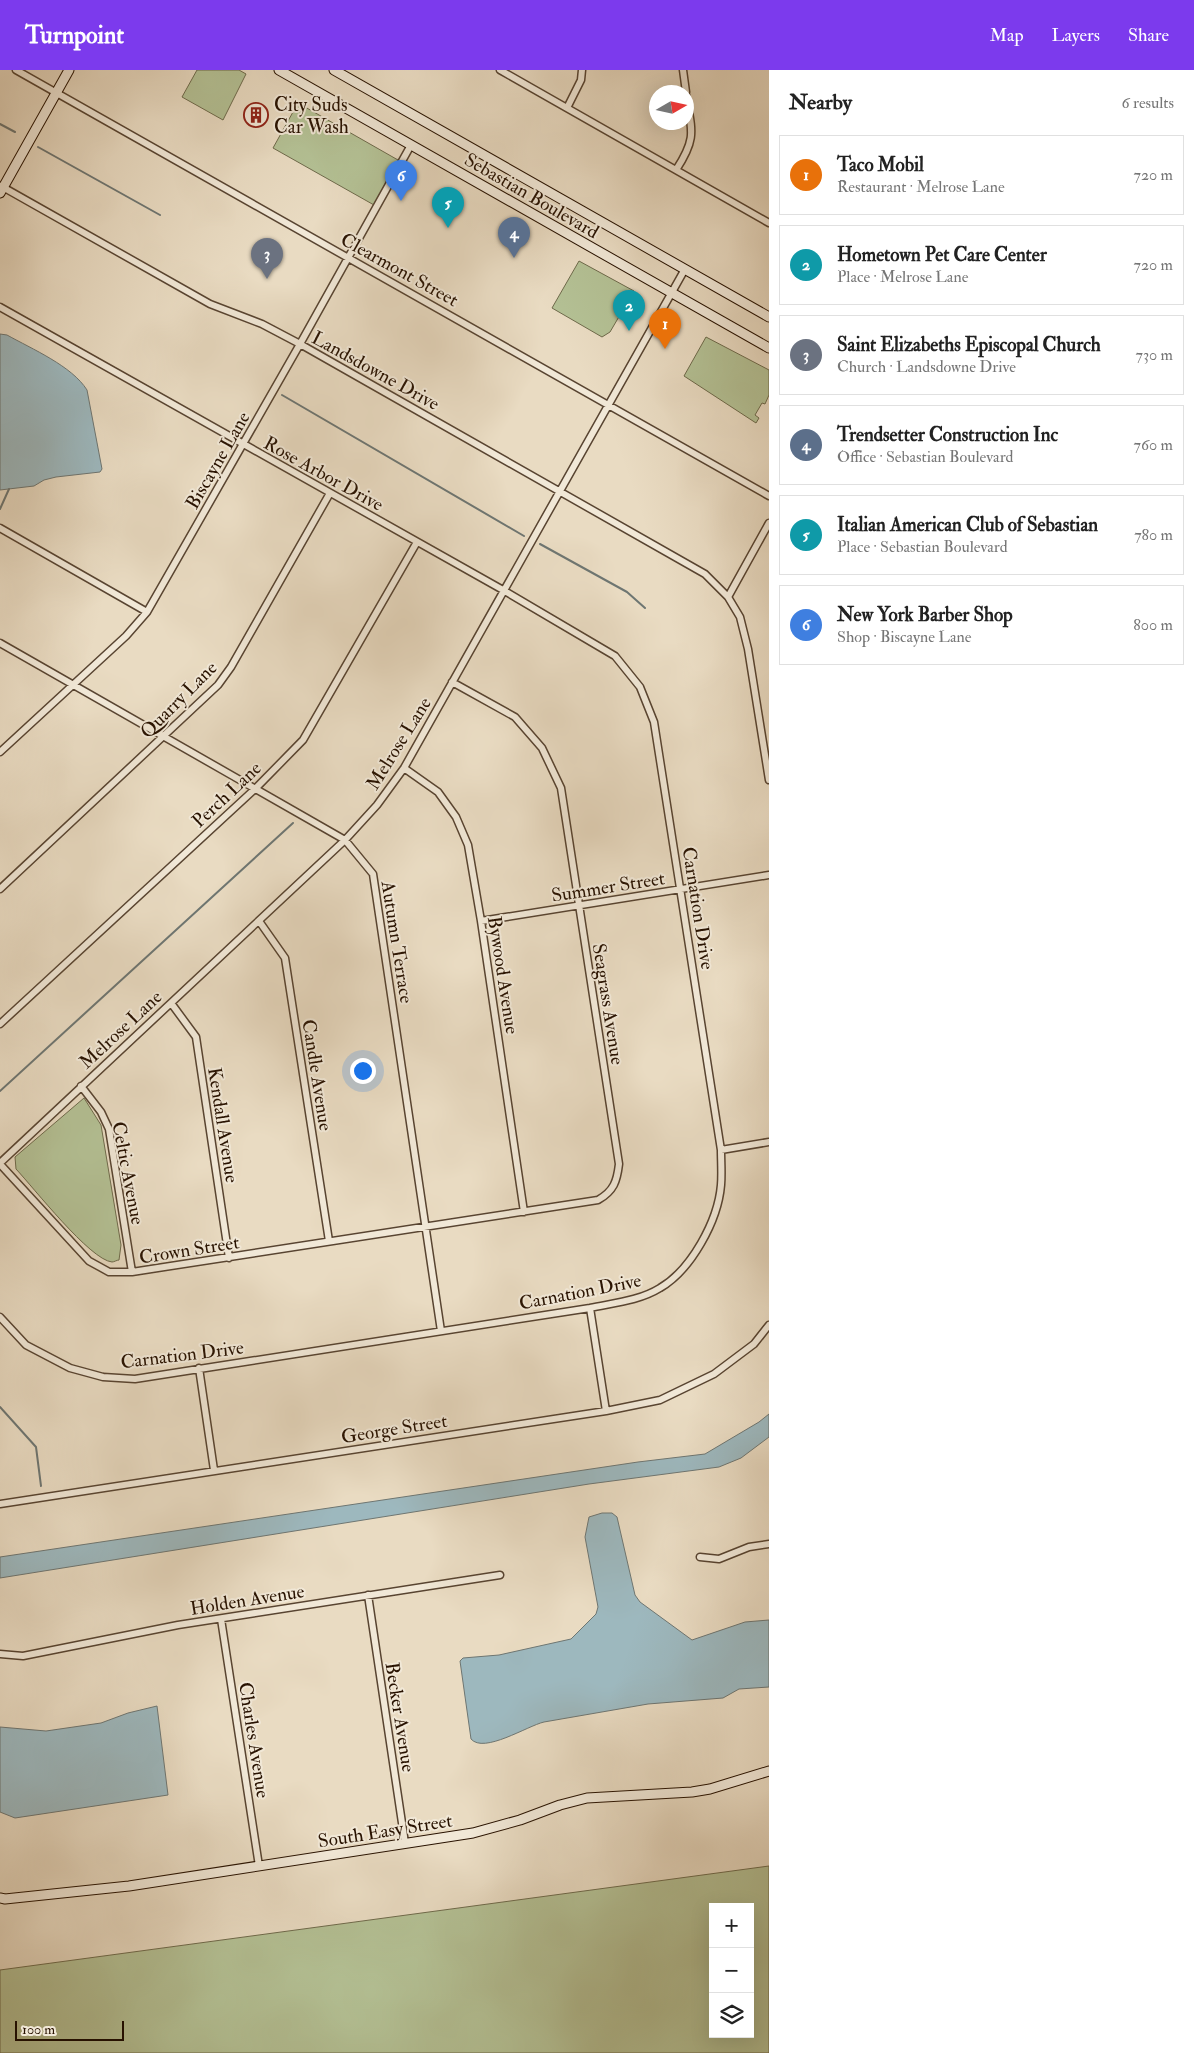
<!DOCTYPE html>
<meta charset="utf-8">
<style>
body{margin:0;font-family:"IM FELL Double Pica",serif;background:#f2f2f2;color:#222}
.controls{position:absolute;right:15px;bottom:15px;display:grid;overflow:hidden;border-radius:0px;box-shadow:0 5px 20px #0002}
.controls button{width:45px;height:45px;display:grid;place-items:center;padding:0;border:0;border-bottom:1px solid #e0e0e0;background:#fff;color:#222;font:25px sans-serif}
.compass{position:absolute;left:649px;top:15px;width:45px;height:45px;border-radius:50%;background:#fff;box-shadow:0 5px 20px #0002;rotate:81deg}
.scale{position:absolute;left:15px;bottom:12px;width:109px;box-sizing:border-box;padding-left:5px;border:2px solid #281201;border-top:0;font-size:14px;line-height:18px;white-space:nowrap;color:#281201;-webkit-text-stroke:4px #f1e8d7;paint-order:stroke}
.you{position:absolute;left:362px;top:1000px;width:18px;height:18px;margin:-12px;border:4px solid #fff;border-radius:50%;background:#1a73e8;box-shadow:0 0 0 8px #1a73e833}
.badge{display:grid;place-items:center;width:32px;height:32px;border-radius:50%;background:#7c3aed;color:#fff;font-size:16px;font-weight:700}
.pin{position:absolute;translate:-50% -41px;filter:drop-shadow(0 1px 2px #0008)}
.pin::after{content:'';position:absolute;top:26px;width:18px;height:15px;background:inherit;clip-path:polygon(0 0,100% 0,50% 100%)}
.list{margin:0;padding:0;list-style:none}
h2{display:flex;justify-content:space-between;align-items:center;height:65px;margin:0;padding:0 20px;font-size:21px}
h2 small{font-size:16px;font-weight:400;color:#767676}
.list li{display:grid;grid-template-columns:32px 1fr auto;gap:15px;align-items:center;box-sizing:border-box;height:80px;margin:0 10px 10px;padding:0 10px;border:1px solid #e0e0e0;border-radius:0px}
.list b{display:block;font-size:19px;white-space:nowrap}
.list p{margin:0;font-size:16px;white-space:nowrap;color:#767676}
.list em{font-size:16px;font-style:normal;color:#767676}
.icon{flex:none;width:28px;height:28px;fill:none;stroke:currentColor;stroke-width:2;stroke-linecap:round;stroke-linejoin:round}
.map{position:relative;flex:none;width:769px;height:1983px;overflow:hidden}
header{display:flex;align-items:center;gap:30px;box-sizing:border-box;height:70px;padding:0 25px;background:#7c3aed;color:#fff}
header strong{font-size:24px}
nav{display:flex;gap:28px;margin-inline-start:auto;font-size:18px}
main{display:flex}
aside{flex:1;background:#fff}
.map>svg:first-child{display:block}
</style>
<header>
<strong>Turnpoint</strong>
<nav><a>Map</a><a>Layers</a><a>Share</a></nav>
</header>
<main>
<div class="map">
<svg width="769" height="1983" viewBox="0 0 769 1983">
<rect width="100%" height="100%" fill="#e9dbc2"/>
<filter id="stains"><feTurbulence type="fractalNoise" baseFrequency=".004" numOctaves="4"/><feColorMatrix values="0 0 0 0 .2 0 0 0 0 .09 0 0 0 0 .02 0 0 0 .5 -.17"/></filter>
<radialGradient id="worn" r=".72"><stop offset=".6" stop-color="#630" stop-opacity="0"/><stop offset="1" stop-color="#630" stop-opacity=".3"/></radialGradient>
<path fill="#b4c195" stroke="#6e6a4b" fill-rule="evenodd" d="M197,0H239L246,4L223,50L182,27Z
M298,33L398,90L374,135L273,78Z
M579,191L634,221L610,262L602,267L552,238Z
M706,267L769,300V325L765,334L762,333L755,345L759,348L756,353L684,306Z
M84,1028L101,1055L121,1175L119,1190C117,1190 114,1192 112,1192C90,1190 33,1117 16,1099L15,1087Z
M769,1796V1983H0V1900ZM713,1837H750V1964H713Z"/>
<path fill="#9db8be" stroke="#6e7672" d="M0,264L7,265C32,279 72,296 87,320L102,399L100,402L56,407L44,410L34,416L0,420Z
M769,1344V1367L741,1388L719,1397L589,1414L0,1508V1487L638,1392L705,1384L759,1352Z
M602,1443H612L617,1447L635,1525L640,1532L692,1570L745,1552L769,1550V1617L739,1619L723,1628L648,1634L544,1652C527,1656 484,1684 471,1669L460,1591L463,1588L499,1585L571,1569L596,1544L598,1537L585,1467L589,1447Z
M157,1636L168,1725L15,1748L0,1742V1657L46,1661L101,1653L128,1643Z"/>
<g fill="none" stroke-linecap="round" stroke-linejoin="round">
<path stroke="#6e7672" stroke-width="2" d="M0,54L15,62
M38,77L160,145
M282,325L524,466
M0,439L9,419
M540,474L627,522L645,538
M0,1021L293,753
M0,1337L36,1377L41,1416"/>
<defs>
<path id="street" d="M16,0L769,426
M500,0L769,153
M683,0L686,22
M567,38L581,10L582,0
M676,100C697,68 692,61 686,25
M1,116L210,234L262,254L300,274L705,504L728,527L740,547L748,579L769,710
M0,237L503,520L615,586L640,617L654,652L721,1080C721,1091 722,1104 721,1115C718,1151 691,1200 660,1218C639,1231 613,1233 590,1238L135,1309L103,1307L70,1298L26,1275L0,1247
M0,458L147,542
M728,527L769,453
M0,573L345,770L373,804L441,1261
M0,682L126,566L147,542L300,274L411,75
M404,698L438,722L456,747L468,775L481,851L524,1142
M0,819L218,615L231,597L330,423
M259,851L285,888L329,1171
M481,851L769,805
M171,933L196,967L229,1188
M0,954L256,718L303,670L417,472
M81,1016L101,1042L109,1059L132,1202
M721,1080L769,1072
M0,1093L345,770L377,735L404,698L685,199
M0,1094L89,1191L109,1202H132L598,1130C614,1121 617,1111 619,1094L561,718L542,678L515,647L452,612
M590,1238L606,1341
M199,1298L214,1400
M0,1434L606,1341L660,1330L714,1304L754,1274L769,1255
M700,1487L719,1489L749,1477L769,1474
M368,1525L405,1773
M221,1549L259,1796
M0,1584L23,1586L178,1555L500,1505"/>
<path id="secondary" d="M279,0L769,278
M334,0L769,247
M0,123L69,0
M0,1828L5,1829L129,1816L473,1763L520,1750L560,1735L587,1728L692,1722L710,1719L769,1701"/>
</defs>
<use href="#street" stroke="#584431" stroke-width="9"/>
<use href="#secondary" stroke="#281201" stroke-width="11"/>
<use href="#street" stroke="#f1e8d7" stroke-width="6"/>
<use href="#secondary" stroke="#f1e8d7" stroke-width="9"/>
</g>
<defs>
<symbol id="building-ring" viewBox="-11 -11 22 22"><circle r="9.5" fill="#f1e8d7" stroke="#8f2418" stroke-width="1.5"/><path d="M-4-6H4V6H1V3H-1V6H-4ZM-2.5-4.3h1.7v1.8h-1.7ZM.8-4.3h1.7v1.8H.8ZM-2.5-1h1.7V.8h-1.7ZM.8-1h1.7V.8H.8Z" fill="#8f2418"/></symbol>
</defs>
<g fill-rule="evenodd">
<use href="#building-ring" x="242" y="31" width="28" height="28"/>
</g>
<g text-anchor="middle" stroke-width="4" stroke-linejoin="round" paint-order="stroke">
<g font-size="19" fill="#281201" stroke="#f1e8d7" text-anchor="start">
<text x="274" y="41">City Suds<tspan x="274" dy="22">Car Wash</tspan></text>
</g>
<g font-size="19" fill="#281201" stroke="#f1e8d7">
<text transform="translate(532 125) rotate(30)" y="7">Sebastian Boulevard</text>
<text transform="translate(400 199) rotate(29)" y="7">Clearmont Street</text>
<text transform="translate(376 300) rotate(29)" y="7">Landsdowne Drive</text>
<text transform="translate(217 390) rotate(-60)" y="7">Biscayne Lane</text>
<text transform="translate(324 403) rotate(29)" y="7">Rose Arbor Drive</text>
<text transform="translate(178 629) rotate(-45)" y="7">Quarry Lane</text>
<text transform="translate(398 673) rotate(-58)" y="7">Melrose Lane</text>
<text transform="translate(226 724) rotate(-43)" y="7">Perch Lane</text>
<text transform="translate(608 816) rotate(-9)" y="7">Summer Street</text>
<text transform="translate(699 838) rotate(81)" y="7">Carnation Drive</text>
<text transform="translate(398 872) rotate(81)" y="7">Autumn Terrace</text>
<text transform="translate(504 905) rotate(81)" y="7">Bywood Avenue</text>
<text transform="translate(609 934) rotate(81)" y="7">Seagrass Avenue</text>
<text transform="translate(120 959) rotate(-43)" y="7">Melrose Lane</text>
<text transform="translate(318 1005) rotate(81)" y="7">Candle Avenue</text>
<text transform="translate(224 1055) rotate(81)" y="7">Kendall Avenue</text>
<text transform="translate(129 1103) rotate(79)" y="7">Celtic Avenue</text>
<text transform="translate(189 1179) rotate(-9)" y="7">Crown Street</text>
<text transform="translate(580 1221) rotate(-11)" y="7">Carnation Drive</text>
<text transform="translate(182 1284) rotate(-7)" y="7">Carnation Drive</text>
<text transform="translate(394 1358) rotate(-9)" y="7">George Street</text>
<text transform="translate(247 1529) rotate(-9)" y="7">Holden Avenue</text>
<text transform="translate(401 1647) rotate(81)" y="7">Becker Avenue</text>
<text transform="translate(255 1670) rotate(81)" y="7">Charles Avenue</text>
<text transform="translate(385 1760) rotate(-9)" y="7">South Easy Street</text>
</g>
</g>
<rect width="100%" height="100%" filter="url(#stains)"/>
<rect width="100%" height="100%" fill="url(#worn)"/>
</svg>
<div class="controls">
<button>+</button>
<button>−</button>
<button><svg class="icon" aria-label="layers" viewBox="0 0 24 24"><path d="M12 4l9 5-9 5-9-5zM3 14l9 5 9-5"/></svg></button>
</div>
<svg class="compass" viewBox="-18 -18 36 36"><path d="M0-13l5 13h-10z" fill="#e53935"/><path d="M0 13l5-13h-10z" fill="#767676"/></svg>
<div class="scale">100 m</div>
<div class="you"></div>
<div class="pin badge" style="left:665px;top:279px;background:#e8710a">1</div>
<div class="pin badge" style="left:629px;top:261px;background:#0f9aa8">2</div>
<div class="pin badge" style="left:267px;top:209px;background:#6b7280">3</div>
<div class="pin badge" style="left:514px;top:188px;background:#5c6f8a">4</div>
<div class="pin badge" style="left:448px;top:158px;background:#0f9aa8">5</div>
<div class="pin badge" style="left:401px;top:131px;background:#3f7fe0">6</div>
</div>
<aside>
<h2>Nearby<small>6 results</small></h2>
<ul class="list">
<li><span class="badge" style="background:#e8710a">1</span><div><b>Taco Mobil</b><p>Restaurant · Melrose Lane</p></div><em>720 m</em></li>
<li><span class="badge" style="background:#0f9aa8">2</span><div><b>Hometown Pet Care Center</b><p>Place · Melrose Lane</p></div><em>720 m</em></li>
<li><span class="badge" style="background:#6b7280">3</span><div><b>Saint Elizabeths Episcopal Church</b><p>Church · Landsdowne Drive</p></div><em>730 m</em></li>
<li><span class="badge" style="background:#5c6f8a">4</span><div><b>Trendsetter Construction Inc</b><p>Office · Sebastian Boulevard</p></div><em>760 m</em></li>
<li><span class="badge" style="background:#0f9aa8">5</span><div><b>Italian American Club of Sebastian</b><p>Place · Sebastian Boulevard</p></div><em>780 m</em></li>
<li><span class="badge" style="background:#3f7fe0">6</span><div><b>New York Barber Shop</b><p>Shop · Biscayne Lane</p></div><em>800 m</em></li>
</ul>
</aside>
</main>
